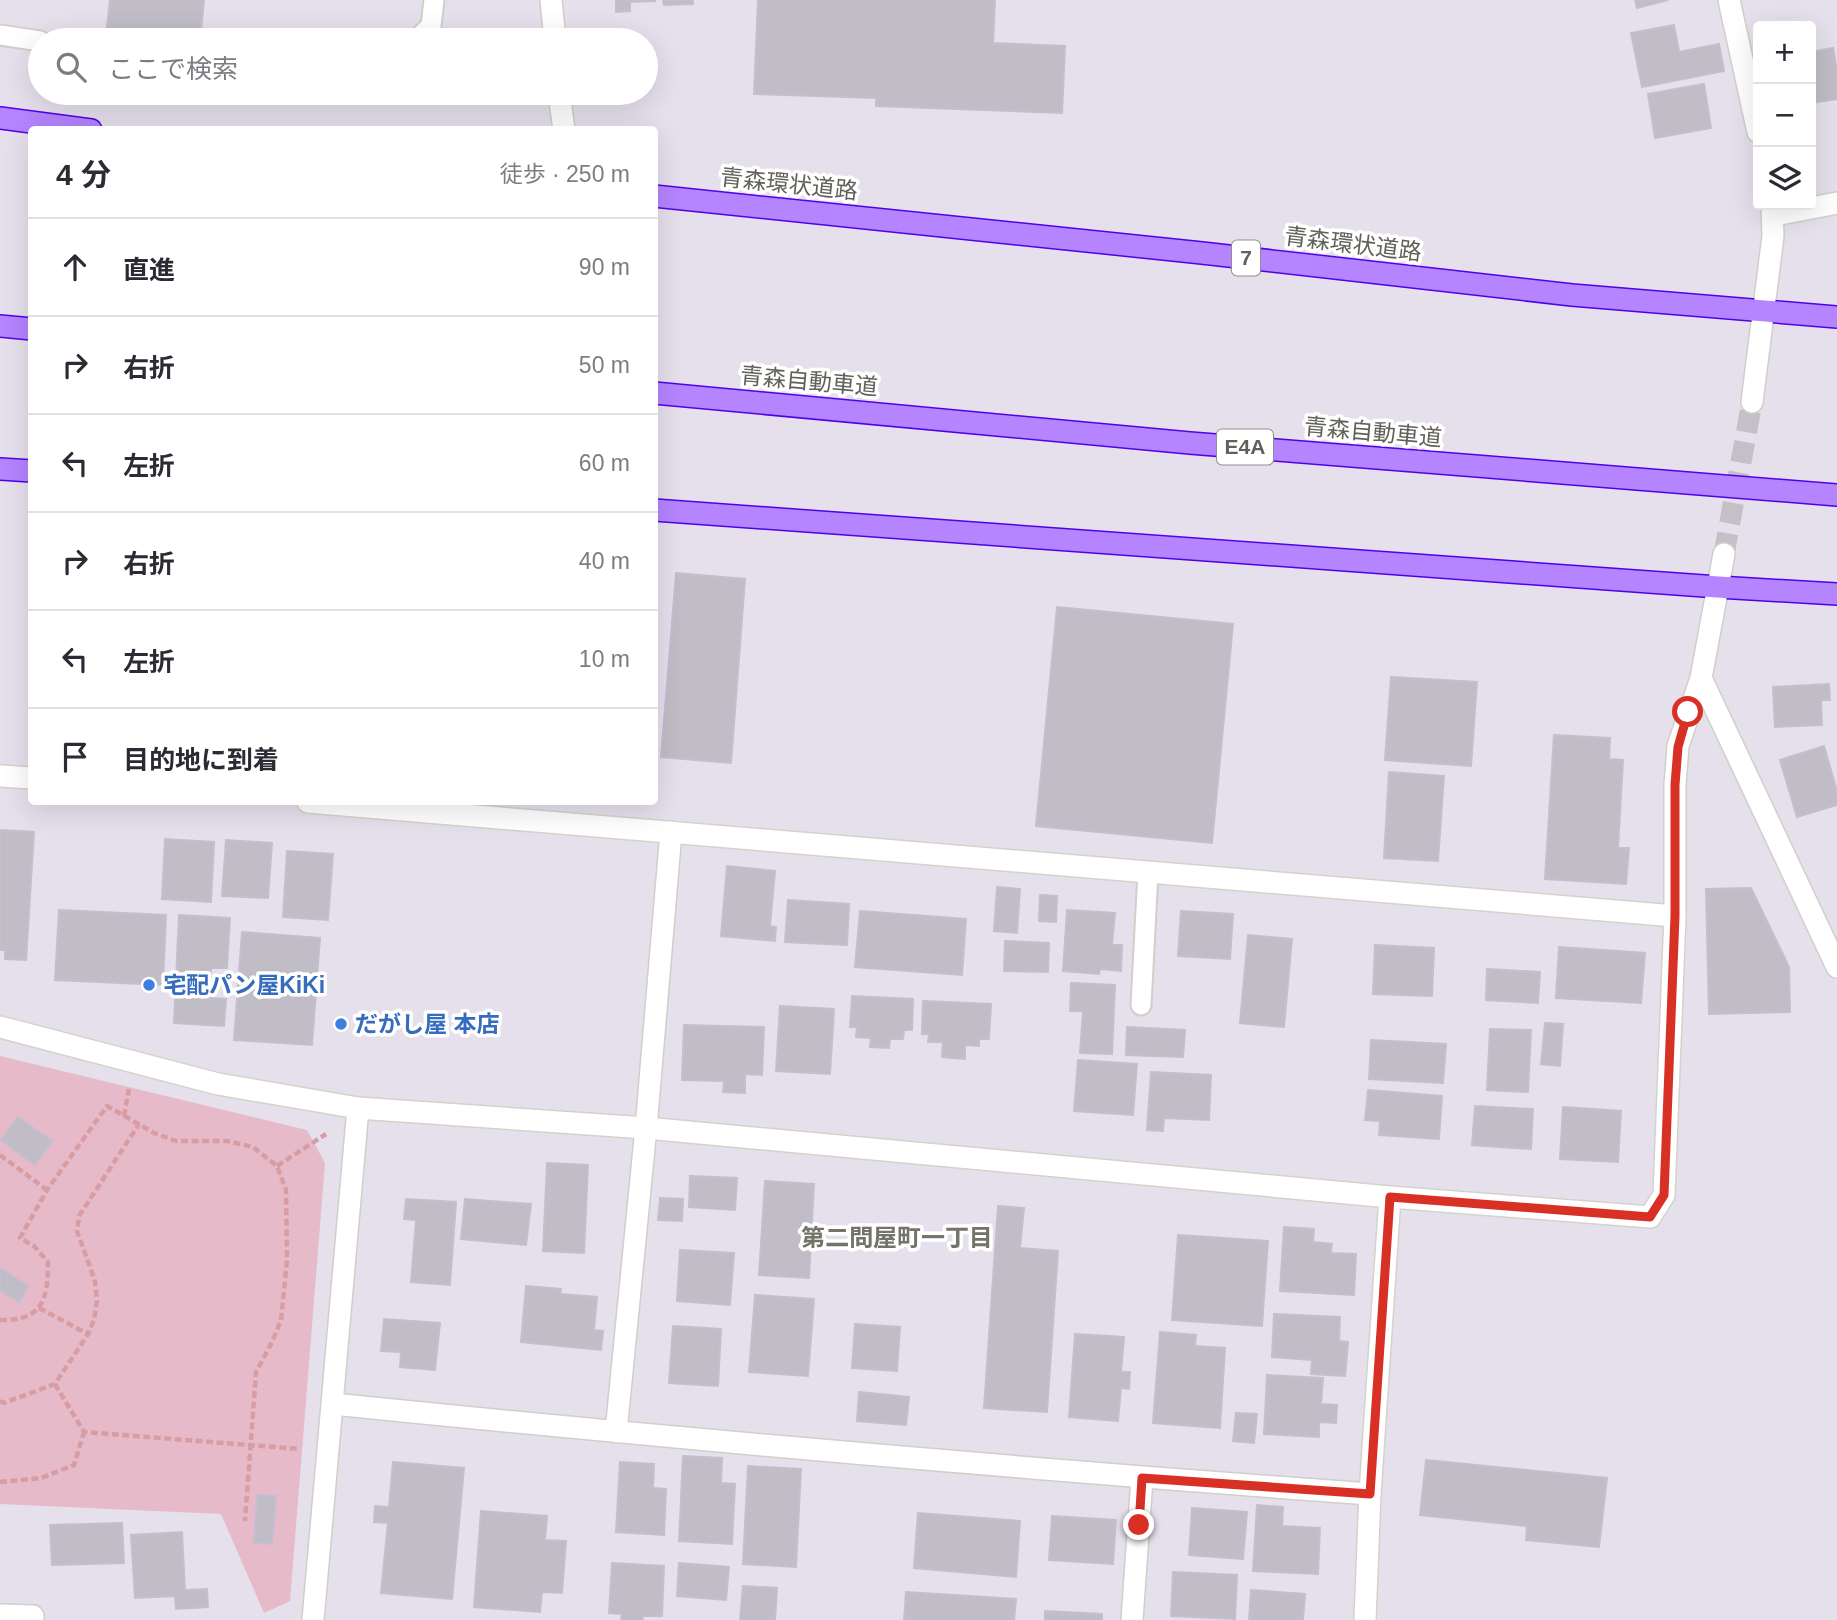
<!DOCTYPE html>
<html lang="ja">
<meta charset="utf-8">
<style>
body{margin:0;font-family:Arial,"Noto Sans JP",sans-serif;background:#f2f2f3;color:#2b2b33}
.controls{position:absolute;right:21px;top:21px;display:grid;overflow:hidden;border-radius:7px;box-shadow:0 7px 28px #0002}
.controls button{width:63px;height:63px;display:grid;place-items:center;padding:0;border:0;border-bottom:2px solid #e1e1e2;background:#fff;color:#2b2b33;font:35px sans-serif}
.stop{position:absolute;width:21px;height:21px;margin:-16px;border:5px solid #d93025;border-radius:50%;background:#fff}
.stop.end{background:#d93025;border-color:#fff;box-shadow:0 2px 7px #0008}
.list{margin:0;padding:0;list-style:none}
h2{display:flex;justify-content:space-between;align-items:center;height:91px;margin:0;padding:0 28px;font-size:30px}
h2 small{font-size:23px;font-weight:400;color:#7c7c81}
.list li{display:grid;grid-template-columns:46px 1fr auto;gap:21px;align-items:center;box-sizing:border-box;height:98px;padding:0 28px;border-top:2px solid #e1e1e2}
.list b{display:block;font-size:26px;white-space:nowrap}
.list em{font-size:23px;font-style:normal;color:#7c7c81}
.icon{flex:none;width:38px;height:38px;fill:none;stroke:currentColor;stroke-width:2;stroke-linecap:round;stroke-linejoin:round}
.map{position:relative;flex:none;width:1837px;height:1620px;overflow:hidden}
.search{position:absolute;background:#fff;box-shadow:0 7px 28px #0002;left:28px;top:28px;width:630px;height:77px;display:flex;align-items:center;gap:18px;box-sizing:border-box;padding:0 24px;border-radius:38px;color:#7c7c81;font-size:26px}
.panel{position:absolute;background:#fff;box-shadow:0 7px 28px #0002;left:28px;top:126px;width:630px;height:679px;border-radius:7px}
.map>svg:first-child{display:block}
</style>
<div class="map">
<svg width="1837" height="1620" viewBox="0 0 1837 1620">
<rect width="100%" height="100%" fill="#e5e0ec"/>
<path fill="#e6bac9" d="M0,1056L307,1130L325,1163L290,1601L264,1613L221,1514L0,1504Z"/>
<path fill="#c0bdc7" stroke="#c4bed1" stroke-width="2" d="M110,0H204L200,40H147L106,36Z
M616,0H655V1L630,2V11L616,12Z
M663,0H693V4L664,5Z
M758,0H995L993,43L1065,46L1062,113L876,106V98L754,94Z
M1635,0H1668L1637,8Z
M1674,25L1679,52L1719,44L1724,71L1642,87L1631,33Z
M1833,48L1837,71V99L1811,103V52Z
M1704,84L1711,128L1655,138L1648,94Z
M676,573L745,579L731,763L661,757Z
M1057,607L1233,624L1212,843L1036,826Z
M1391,677L1477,682L1471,766L1385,760Z
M1829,684L1830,700H1821L1822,725L1775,727L1773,687Z
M1554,735L1610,738L1609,759L1623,760L1618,848H1629L1626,884L1545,879Z
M1824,746L1837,791V805L1797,817L1780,760Z
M1389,772L1444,776L1438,861L1384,858Z
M0,830L34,832L26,960L5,959V950H0Z
M165,839L214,842L211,902L162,899Z
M226,840L272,843L268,898L222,896Z
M287,851L333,854L328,920L283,917Z
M727,866L775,871L770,926L776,927L775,941L721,936Z
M997,887L1020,889L1017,933L994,931Z
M1751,888L1789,967L1790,1012L1709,1014L1706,889Z
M1040,895L1057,896L1056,922L1039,921Z
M788,900L849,904L847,945L785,942Z
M59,910L166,915L163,985L55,980Z
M1067,910L1115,913L1112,945H1122L1121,971L1100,969L1099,974L1063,971Z
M860,911L966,919L962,975L855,967Z
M1181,911L1233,914L1230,959L1178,956Z
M179,915L230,918L227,968H211L210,979L195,978L194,997L226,999L224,1026L174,1023Z
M242,932L320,938L312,1045L234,1040Z
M1248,935L1292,939L1284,1027L1240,1023Z
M1005,941L1049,943L1048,972L1004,971Z
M1375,945L1434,948L1432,996L1373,994Z
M1559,947L1645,953L1641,1003L1556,998Z
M1487,969L1540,972L1538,1003L1486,1000Z
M1071,983L1115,985L1112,1054L1080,1053L1083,1011H1070Z
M852,996L913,999L912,1030H904L903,1039H890L889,1048L870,1047L871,1038L856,1037L857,1027H850Z
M923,1001L991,1004L989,1039H979V1046L965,1045V1059L942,1057L943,1042H928L929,1034H922Z
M780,1006L834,1009L830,1074L776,1071Z
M1545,1023L1563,1024L1560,1066L1541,1064Z
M684,1025L764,1027L762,1075L745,1074V1093L723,1092L724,1081L682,1080Z
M1127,1027L1185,1030L1183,1057L1126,1055Z
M1490,1029L1531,1030L1528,1092L1487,1090Z
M1371,1040L1446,1044L1443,1083L1369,1079Z
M1078,1060L1137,1064L1133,1115L1074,1111Z
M1151,1072L1211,1075L1209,1120L1164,1118L1163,1131L1147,1130Z
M1368,1090L1442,1096L1439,1139L1379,1135L1380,1121L1365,1120Z
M1475,1106L1533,1109L1531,1149L1472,1145Z
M1563,1107L1621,1111L1618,1162L1560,1159Z
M18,1117L52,1141L35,1165L1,1140Z
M547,1163L588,1165L584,1253L543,1251Z
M690,1176L737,1178L735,1210L689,1207Z
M765,1181L814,1184L809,1278L759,1275Z
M660,1198L683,1199L682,1221L658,1220Z
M406,1199L456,1202L450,1285L411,1282L416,1220L404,1219Z
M465,1199L531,1204L526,1245L461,1239Z
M998,1206L1024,1208L1020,1248L1058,1251L1047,1412L984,1408Z
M1284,1227L1314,1229L1313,1242L1332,1244L1331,1253L1356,1254L1354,1295L1280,1291Z
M1178,1235L1268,1241L1262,1326L1172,1320Z
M680,1250L734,1253L730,1305L677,1301Z
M0,1268L28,1286L19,1302L0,1290Z
M526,1286L561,1289L560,1294L597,1297L594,1330L603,1331L601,1350L521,1342Z
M755,1295L814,1299L808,1376L749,1372Z
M1274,1314L1340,1317L1339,1341L1348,1342L1345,1376L1311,1374L1312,1360L1272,1357Z
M384,1319L440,1323L435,1370L400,1367L401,1352L381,1351Z
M855,1324L900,1327L897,1371L852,1368Z
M673,1326L721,1329L718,1386L669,1383Z
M1160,1332L1196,1335L1195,1346L1225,1348L1220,1428L1153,1423Z
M1075,1334L1124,1337L1121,1372H1130L1129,1389L1121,1388L1118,1421L1069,1417Z
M1267,1375L1323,1378L1321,1404L1337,1405L1336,1423L1319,1422V1437L1264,1434Z
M859,1392L909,1397L906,1425L857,1421Z
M1236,1413L1257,1414L1254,1443L1233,1441Z
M683,1456L722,1458L721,1483L735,1484L732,1544L679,1541Z
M1426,1460L1607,1478L1599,1547L1526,1540L1527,1526L1420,1515Z
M393,1462L464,1468L452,1599L381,1593L388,1523L374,1522L375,1506L389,1507Z
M620,1462L654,1464L653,1488L666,1489L664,1535L616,1532Z
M748,1466L801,1469L796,1567L743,1564Z
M257,1495L276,1496L272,1544L254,1542Z
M1257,1505L1283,1507L1282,1526L1320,1528L1318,1574L1253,1571Z
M1192,1508L1247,1512L1243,1559L1189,1555Z
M481,1511L547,1516L545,1540L566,1541L562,1593L542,1592L540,1612L474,1607Z
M918,1513L1020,1521L1016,1577L914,1568Z
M1052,1516L1116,1520L1113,1564L1049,1560Z
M122,1523L124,1563L52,1565L50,1525Z
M182,1532L185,1590L207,1589L208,1607L176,1609L175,1596L135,1598L131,1535Z
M612,1563L664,1566L662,1616H643L642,1620H621L622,1614L609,1613Z
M679,1563L729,1567L726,1600L677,1596Z
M1173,1572L1237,1575L1235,1619L1171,1616Z
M743,1586L777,1588L775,1620H740Z
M1251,1590L1305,1594L1303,1620H1249Z
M906,1592L1016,1599L1014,1620H904Z
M1045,1611L1102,1614V1620H1045Z"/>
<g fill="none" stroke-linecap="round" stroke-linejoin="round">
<path stroke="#c4c0c7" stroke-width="21" stroke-dasharray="21 10" stroke-linecap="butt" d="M1724,554L1752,402"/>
<defs>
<path id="lane" d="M0,35L40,41
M416,40L431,26L434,0
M1141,1005L1148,872"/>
<path id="street" d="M551,0L555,40
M1729,0L1758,132
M559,93L564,130
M1774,215L1837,203
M1752,402L1773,236L1772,205
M1701,678L1837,967
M1675,916V785L1678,746L1701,678L1724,554
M333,1404C678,1439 1024,1469 1370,1494
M616,1432L646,1128L671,832
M0,1615L33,1616V1620
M313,1620L358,1108
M1132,1620L1142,1478"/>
<path id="secondary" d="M0,776L32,778
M0,1027L218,1084L358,1108L646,1128L1390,1197L1650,1217L1664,1195L1675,916L308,802
M1365,1620L1370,1494L1390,1197"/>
<path id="highway" d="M0,118L91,130
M654,196L1202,253L1572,295L1837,317
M0,326L32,329
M654,393L1190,443L1837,495
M0,469L32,471
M654,510L1718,587L1837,594"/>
</defs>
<use href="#lane" stroke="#ced0c9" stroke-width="23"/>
<use href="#street" stroke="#ced0c9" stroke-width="24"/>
<use href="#secondary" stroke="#d2d4cb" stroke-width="24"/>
<use href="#highway" stroke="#5100ec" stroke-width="24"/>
<path stroke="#d89da2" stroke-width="4.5" stroke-dasharray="7 3.5" stroke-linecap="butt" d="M124,1116L129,1089
M0,1155L47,1190
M277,1166L326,1134
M39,1308L88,1334
M0,1320C43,1321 48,1299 48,1262L34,1246L20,1238L47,1190L107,1106L154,1133L176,1141H227L253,1147L277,1166L286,1190L287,1260L281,1320L272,1342L256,1372L245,1521
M55,1384L84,1432L300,1449
M0,1401L4,1403L55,1384L88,1334L94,1320L97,1301L95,1281L77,1231L79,1216L139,1124
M0,1482L41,1478L74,1465L84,1432"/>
<use href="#lane" stroke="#fff" stroke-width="19"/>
<use href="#street" stroke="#fff" stroke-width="21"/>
<use href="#secondary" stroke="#fff" stroke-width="21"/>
<use href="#highway" stroke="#b584ff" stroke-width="21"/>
</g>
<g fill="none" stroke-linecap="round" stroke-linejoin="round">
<path stroke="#d93025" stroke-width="9" d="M1139,1525L1142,1478L1370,1494L1390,1197L1650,1217L1664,1195L1675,916V785L1678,747L1688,712"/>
</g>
<g fill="#3f7fe0" stroke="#fff" stroke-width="2.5">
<circle cx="149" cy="985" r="7"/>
<circle cx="341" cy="1024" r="7"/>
</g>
<g text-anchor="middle" stroke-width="7" stroke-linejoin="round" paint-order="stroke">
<g fill="#fff" stroke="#90908b" stroke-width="2">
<rect x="1232" y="240.5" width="28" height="35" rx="5"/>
<rect x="1217" y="429.5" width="56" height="35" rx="5"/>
</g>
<g font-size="21" font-weight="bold" fill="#606159">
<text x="1246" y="265">7</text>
<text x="1245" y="454">E4A</text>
</g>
<g font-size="23" fill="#606159" stroke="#fff">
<text transform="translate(789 184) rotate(6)" y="8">青森環状道路</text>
<text transform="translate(1353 244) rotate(7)" y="8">青森環状道路</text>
<text transform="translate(809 381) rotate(5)" y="8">青森自動車道</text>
<text transform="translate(1373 432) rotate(5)" y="8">青森自動車道</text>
</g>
<g font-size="23" font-weight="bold" fill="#366cbe" stroke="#fff" text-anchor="start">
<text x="163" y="993">宅配パン屋KiKi</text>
<text x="355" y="1032">だがし屋 本店</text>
</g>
<g font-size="24" font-weight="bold" fill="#727369" stroke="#fff">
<text x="897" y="1246">第二問屋町一丁目</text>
</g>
</g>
</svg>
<div class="controls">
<button>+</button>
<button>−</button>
<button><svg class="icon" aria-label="layers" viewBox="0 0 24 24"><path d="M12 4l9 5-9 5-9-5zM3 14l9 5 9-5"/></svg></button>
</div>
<div class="stop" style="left:1688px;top:712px"></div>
<div class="stop end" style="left:1139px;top:1525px"></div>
<div class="search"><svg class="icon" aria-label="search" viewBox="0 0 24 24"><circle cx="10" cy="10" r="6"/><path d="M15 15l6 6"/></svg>ここで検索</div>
<section class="panel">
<h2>4 分<small>徒歩 · 250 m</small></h2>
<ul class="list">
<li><svg class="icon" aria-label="ahead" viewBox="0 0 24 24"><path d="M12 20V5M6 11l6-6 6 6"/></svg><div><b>直進</b></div><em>90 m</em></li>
<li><svg class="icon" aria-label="right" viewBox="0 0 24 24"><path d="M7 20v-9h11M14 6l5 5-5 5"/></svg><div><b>右折</b></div><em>50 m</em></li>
<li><svg class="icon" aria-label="left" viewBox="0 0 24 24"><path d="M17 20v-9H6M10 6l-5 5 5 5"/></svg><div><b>左折</b></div><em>60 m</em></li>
<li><svg class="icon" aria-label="right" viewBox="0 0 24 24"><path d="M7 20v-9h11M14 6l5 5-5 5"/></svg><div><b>右折</b></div><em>40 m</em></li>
<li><svg class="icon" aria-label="left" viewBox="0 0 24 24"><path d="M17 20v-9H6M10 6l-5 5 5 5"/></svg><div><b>左折</b></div><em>10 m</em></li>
<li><svg class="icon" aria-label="arrive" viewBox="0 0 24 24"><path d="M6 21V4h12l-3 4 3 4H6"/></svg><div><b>目的地に到着</b></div></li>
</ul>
</section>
</div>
